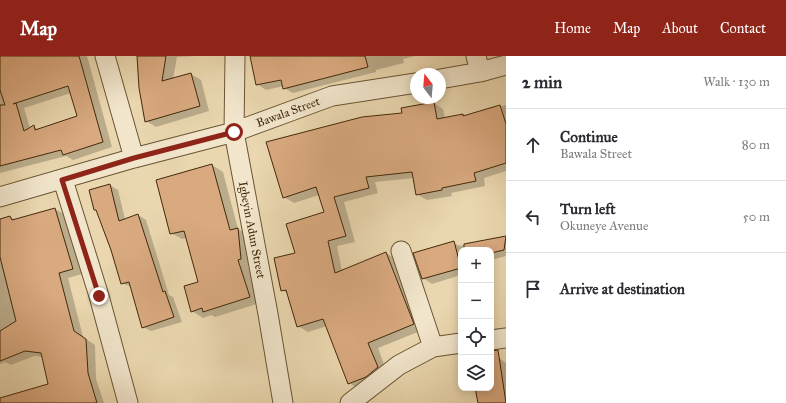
<!DOCTYPE html>
<meta charset="utf-8">
<style>
body{margin:0;font-family:"IM FELL Great Primer",serif;background:#f7f7f7;color:#2b2b33}
.controls{position:absolute;right:12px;bottom:12px;display:grid;overflow:hidden;border-radius:8px;box-shadow:0 2px 10px #0003}
.controls button{width:36px;height:36px;display:grid;place-items:center;padding:0;border:0;border-bottom:1px solid #e1e1e2;background:#fff;color:#2b2b33;font:20px sans-serif}
.compass{position:absolute;left:410px;top:12px;width:36px;height:36px;border-radius:50%;background:#fff;box-shadow:0 2px 10px #0003;rotate:344deg}
.stop{position:absolute;width:12px;height:12px;margin:-9px;border:3px solid #8f2418;border-radius:50%;background:#fff}
.stop.end{background:#8f2418;border-color:#fff;box-shadow:0 1px 4px #0008}
.list{margin:0;padding:0;list-style:none}
h2{display:flex;justify-content:space-between;align-items:center;height:52px;margin:0;padding:0 16px;font-size:17px}
h2 small{font-size:13px;font-weight:400;color:#7c7c81}
.list li{display:grid;grid-template-columns:26px 1fr auto;gap:12px;align-items:center;box-sizing:border-box;height:72px;padding:0 16px;border-top:1px solid #e1e1e2}
.list b{display:block;font-size:15px;white-space:nowrap}
.list p{margin:0;font-size:13px;white-space:nowrap;color:#7c7c81}
.list em{font-size:13px;font-style:normal;color:#7c7c81}
.icon{flex:none;width:22px;height:22px;fill:none;stroke:currentColor;stroke-width:2;stroke-linecap:round;stroke-linejoin:round}
.map{position:relative;flex:none;width:506px;height:347px;overflow:hidden}
header{display:flex;align-items:center;gap:24px;box-sizing:border-box;height:56px;padding:0 20px;background:#8f2418;color:#fff}
header strong{font-size:19px}
nav{display:flex;gap:22px;margin-inline-start:auto;font-size:14px}
main{display:flex}
aside{flex:1;background:#fff}
.map>svg:first-child{display:block}
</style>
<header>
<strong>Map</strong>
<nav><a>Home</a><a>Map</a><a>About</a><a>Contact</a></nav>
</header>
<main>
<div class="map">
<svg width="506" height="347" viewBox="0 0 506 347">
<rect width="100%" height="100%" fill="#ead7af"/>
<filter id="stains"><feTurbulence type="fractalNoise" baseFrequency=".005" numOctaves="4"/><feColorMatrix values="0 0 0 0 .2 0 0 0 0 .09 0 0 0 0 .02 0 0 0 .5 -.17"/></filter>
<radialGradient id="worn" r=".72"><stop offset=".6" stop-color="#630" stop-opacity="0"/><stop offset="1" stop-color="#630" stop-opacity=".3"/></radialGradient>
<path fill="#0003" fill-rule="evenodd" d="M0,0H87L112,91L73,104L66,100L0,117ZM71,37L78,61L39,74L34,71L30,72L24,52Z
M138,0H195L177,1L173,23L191,18L201,24L209,55L156,71L146,65Z
M254,0H415L403,3L404,7L376,14V16L293,37L284,32V30L266,34L257,28Z
M434,47L443,53L445,62L462,59L466,61L506,49V115L484,122L485,130L451,137L452,140L427,144L417,138L414,122L375,126L378,137L344,146L355,186L337,190L342,215L386,197L396,203L423,274L378,292L387,317L359,333L349,327L327,270L308,276L298,270L289,238L282,234L296,198L325,157L319,139L294,147L284,141L403,58Z
M212,109L223,116L238,173L249,179L251,209L248,210L260,247L215,261L211,259L203,262L192,255L199,227L187,182L182,183L171,177Z
M110,129L118,134L125,163L138,159L146,164L169,239L173,241L182,266L151,275L143,271L131,231L122,227L112,193L98,155L95,154Z
M55,153L64,158L82,218L68,222L83,281L95,289L96,323L104,347H0V343L49,328L43,301L34,300L11,309L5,306L0,308V164L10,161L16,164Z
M506,181V200L491,204V194H461V219L432,228L423,222L454,187L460,190Z
M499,302L506,307V347H479L476,332H491V304Z"/>
<path fill="#d9a97f" stroke="#41290a" fill-rule="evenodd" d="M0,0H79L103,86L63,99L61,94L0,110V49H5L0,34ZM68,30L77,60L35,74L34,69L24,75L16,47L13,48Z
M137,0H166L162,25L191,17L200,50L145,66L139,32Z
M250,0H365L368,11L283,33L281,24L256,29Z
M434,46L437,63L463,58V60L500,49L506,68V107L474,117L476,125L442,132V134L416,139L412,116L366,121L369,132L334,141L346,180L328,185L335,217L386,196L414,268L368,287L378,311L366,321L348,328L323,263L297,271L286,234L281,235L274,202L295,197L286,168L324,156L316,131L283,142L266,86L362,61L402,57L401,52Z
M212,108L230,174L238,172L241,203L238,204L250,241L203,256L202,252L191,256L184,230L198,226L184,175L170,178L156,124Z
M110,128L119,165L138,158L163,236L165,235L174,261L142,272L129,226L121,228L111,194L96,154H94L89,134Z
M55,152L73,213L59,217L74,275L86,283L88,317L97,347H0V342L48,328L41,297L25,295L0,305V275L16,265L0,201V163L10,160L12,164Z
M506,180L504,194L491,197V194H464V188Z
M454,185L461,212L422,223L413,197Z
M498,294L506,347H478L475,332H491V295Z"/>
<g fill="none" stroke-linecap="round" stroke-linejoin="round">
<defs>
<path id="minor" d="M105,0L134,102
M235,0L234,76L268,258L283,347
M476,0L480,16
M440,23L480,16L506,9
M63,124L99,240L128,347
M0,141L134,102L234,76L332,40L416,27
M401,195L433,291
M491,284L506,282
M350,347L399,309L433,291L461,287"/>
</defs>
<use href="#minor" stroke="#6b5433" stroke-width="21"/>
<use href="#minor" stroke="#f1e5cb" stroke-width="19"/>
</g>
<g fill="none" stroke-linecap="round" stroke-linejoin="round">
<path stroke="#8f2418" stroke-width="5" d="M99,240L62,124L134,102L234,76"/>
</g>
<g text-anchor="middle" stroke-width="3.5" stroke-linejoin="round" paint-order="stroke">
<g font-size="12" fill="#41290a" stroke="#f1e5cb">
<text transform="translate(288 56) rotate(-20)" y="4">Bawala Street</text>
<text transform="translate(252 174) rotate(79)" y="4">Igbeyin Adun Street</text>
</g>
</g>
<rect width="100%" height="100%" filter="url(#stains)"/>
<rect width="100%" height="100%" fill="url(#worn)"/>
</svg>
<div class="controls">
<button>+</button>
<button>−</button>
<button><svg class="icon" aria-label="locate" viewBox="0 0 24 24"><circle cx="12" cy="12" r="6"/><path d="M12 2v4M12 18v4M2 12h4M18 12h4"/></svg></button>
<button><svg class="icon" aria-label="layers" viewBox="0 0 24 24"><path d="M12 4l9 5-9 5-9-5zM3 14l9 5 9-5"/></svg></button>
</div>
<svg class="compass" viewBox="-18 -18 36 36"><path d="M0-13l5 13h-10z" fill="#e53935"/><path d="M0 13l5-13h-10z" fill="#7c7c81"/></svg>
<div class="stop" style="left:234px;top:76px"></div>
<div class="stop end" style="left:99px;top:240px"></div>
</div>
<aside>
<h2>2 min<small>Walk · 130 m</small></h2>
<ul class="list">
<li><svg class="icon" aria-label="ahead" viewBox="0 0 24 24"><path d="M12 20V5M6 11l6-6 6 6"/></svg><div><b>Continue</b><p>Bawala Street</p></div><em>80 m</em></li>
<li><svg class="icon" aria-label="left" viewBox="0 0 24 24"><path d="M17 20v-9H6M10 6l-5 5 5 5"/></svg><div><b>Turn left</b><p>Okuneye Avenue</p></div><em>50 m</em></li>
<li><svg class="icon" aria-label="arrive" viewBox="0 0 24 24"><path d="M6 21V4h12l-3 4 3 4H6"/></svg><div><b>Arrive at destination</b></div></li>
</ul>
</aside>
</main>
